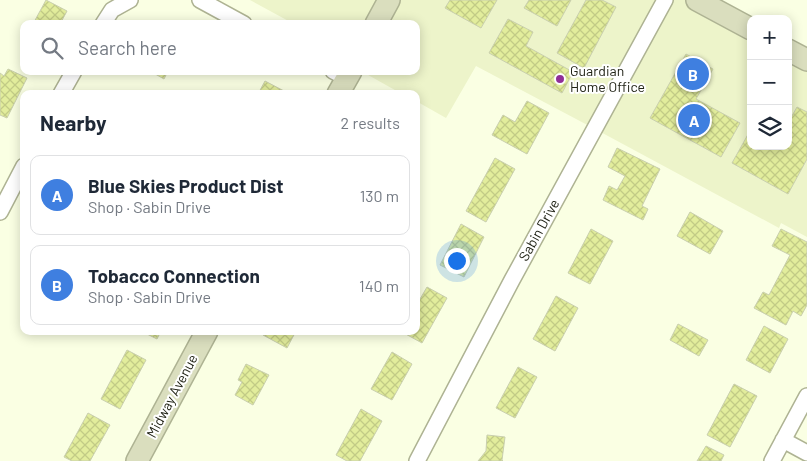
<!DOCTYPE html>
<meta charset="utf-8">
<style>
body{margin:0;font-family:Barlow,sans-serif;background:#f6f6f7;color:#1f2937}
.controls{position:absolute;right:15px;top:15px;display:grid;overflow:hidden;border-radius:10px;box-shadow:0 2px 12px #0003}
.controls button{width:45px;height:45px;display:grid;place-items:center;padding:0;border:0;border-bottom:1px solid #e0e1e3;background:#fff;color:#1f2937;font:25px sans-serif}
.you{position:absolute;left:456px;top:260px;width:18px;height:18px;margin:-12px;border:4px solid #fff;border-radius:50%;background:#1a73e8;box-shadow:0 0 0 8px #1a73e833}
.badge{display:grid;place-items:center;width:32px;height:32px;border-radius:50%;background:#902f97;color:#fff;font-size:16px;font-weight:700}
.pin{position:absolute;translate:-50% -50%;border:2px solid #fff;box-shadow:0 1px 5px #0006}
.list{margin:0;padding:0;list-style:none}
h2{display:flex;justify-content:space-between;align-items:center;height:65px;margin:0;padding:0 20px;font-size:21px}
h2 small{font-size:16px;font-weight:400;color:#747a83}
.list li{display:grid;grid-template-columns:32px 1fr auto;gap:15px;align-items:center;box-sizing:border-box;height:80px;margin:0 10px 10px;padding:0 10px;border:1px solid #e0e1e3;border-radius:10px}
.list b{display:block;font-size:19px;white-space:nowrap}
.list p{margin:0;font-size:16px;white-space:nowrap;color:#747a83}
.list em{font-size:16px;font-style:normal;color:#747a83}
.icon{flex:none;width:28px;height:28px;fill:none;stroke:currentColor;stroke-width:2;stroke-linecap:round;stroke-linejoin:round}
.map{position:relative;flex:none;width:807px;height:461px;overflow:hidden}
.search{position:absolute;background:#fff;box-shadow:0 2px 12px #0003;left:20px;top:20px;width:400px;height:55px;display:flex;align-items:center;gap:12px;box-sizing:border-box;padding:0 18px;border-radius:10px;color:#747a83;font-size:19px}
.panel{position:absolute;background:#fff;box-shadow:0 2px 12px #0003;left:20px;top:90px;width:400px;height:245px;border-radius:10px}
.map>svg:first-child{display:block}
</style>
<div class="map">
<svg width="807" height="461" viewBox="0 0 807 461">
<defs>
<pattern id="building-cross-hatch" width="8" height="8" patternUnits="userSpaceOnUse" patternTransform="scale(1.25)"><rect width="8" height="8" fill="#e2ed9c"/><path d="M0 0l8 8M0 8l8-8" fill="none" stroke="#c2cb86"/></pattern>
</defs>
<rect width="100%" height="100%" fill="#faffe3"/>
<path fill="#edf4ca" d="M250,0H708L751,29V146H788V50L807,60V237L781,223L779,228L595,129L476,66L446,118L416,101V94H402L361,71H416V24H294Z"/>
<path fill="url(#building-cross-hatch)" stroke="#c9cfae" d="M46,0L67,11L60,24H33Z
M450,0H497L481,28L445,8Z
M529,0H571L557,26L524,8Z
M586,0H602L616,7L584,68L557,53Z
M508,19L533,32L526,46L573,72L562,93L489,53Z
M686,54L713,69L696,99L740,123L721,157L650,118Z
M8,69L27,78L7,118L0,115V73L4,76Z
M150,71H168L164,79Z
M265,81L284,91L282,94H258Z
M527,101L549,113L527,154L492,135L503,115L515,122Z
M797,107L807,112V159L788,194L732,163L751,129V146H788V123Z
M617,148L660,169L642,206L648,209L643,220L603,200L609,186L617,190L625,176L608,167Z
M495,158L515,169L486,222L466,211Z
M690,212L723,231L710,254L677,236Z
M461,224L484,237L464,277L440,265Z
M591,229L613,241L590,284L568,273Z
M781,229L807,242V305L801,316L793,311L786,325L754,308L763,292L769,295L790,255L772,246Z
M427,287L447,298L422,343L402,332L416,331V306Z
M556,296L578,308L555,351L533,339Z
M678,324L708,340L699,356L670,340Z
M764,326L788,339L770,373L746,360Z
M141,331H161L157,339Z
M265,331H296L287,348L263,335Z
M127,350L146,360L120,409L101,399Z
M392,352L412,364L392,400L371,389Z
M246,364L269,375L253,405L235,395L242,382L238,380Z
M518,367L537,377L515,418L496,408Z
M734,384L757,396L730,447L707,435Z
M361,409L382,421L360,461H347L336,455Z
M88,413L110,425L90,461H72L64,457Z
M487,435L505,437L502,460L503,461H478L486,451Z
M706,446L724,455L721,461H697Z"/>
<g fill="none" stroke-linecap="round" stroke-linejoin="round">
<defs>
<path id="street" d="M200,0L244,24
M103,24L112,10L130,0
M333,71L347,78
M61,94L74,71
M0,212L24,166
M783,440L807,453
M417,461L512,280L665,0
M772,461L807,396"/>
<path id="secondary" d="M697,0L751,29
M376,24L389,0
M788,50L807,60
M338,94L351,71
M137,461L207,331"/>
</defs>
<use href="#street" stroke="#aeb393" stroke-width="18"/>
<use href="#secondary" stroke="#aeb393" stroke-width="24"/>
<use href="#street" stroke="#fff" stroke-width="15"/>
<use href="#secondary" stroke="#dadebe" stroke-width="21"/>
</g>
<circle fill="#902f97" stroke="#fff" stroke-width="2" cx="560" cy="79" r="5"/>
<g text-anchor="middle" stroke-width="4" stroke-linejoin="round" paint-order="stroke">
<g font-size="14" fill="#212316" stroke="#fff" text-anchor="start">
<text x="570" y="76">Guardian<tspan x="570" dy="16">Home Office</tspan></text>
</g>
<g font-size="14" fill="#212316" stroke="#fff">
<text transform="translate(539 230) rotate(-61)" y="5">Sabin Drive</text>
<text transform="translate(172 396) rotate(-62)" y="5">Midway Avenue</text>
</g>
</g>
</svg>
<div class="controls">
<button>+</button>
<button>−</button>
<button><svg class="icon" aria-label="layers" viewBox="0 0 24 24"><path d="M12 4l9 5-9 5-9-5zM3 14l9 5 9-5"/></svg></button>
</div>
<div class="you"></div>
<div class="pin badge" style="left:694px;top:120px;background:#3f7fe0">A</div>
<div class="pin badge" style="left:693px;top:74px;background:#3f7fe0">B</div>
<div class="search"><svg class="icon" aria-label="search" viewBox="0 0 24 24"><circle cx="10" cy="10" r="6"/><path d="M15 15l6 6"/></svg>Search here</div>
<section class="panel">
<h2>Nearby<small>2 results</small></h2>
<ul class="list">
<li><span class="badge" style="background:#3f7fe0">A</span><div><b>Blue Skies Product Dist</b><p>Shop · Sabin Drive</p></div><em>130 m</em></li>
<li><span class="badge" style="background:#3f7fe0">B</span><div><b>Tobacco Connection</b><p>Shop · Sabin Drive</p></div><em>140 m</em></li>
</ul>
</section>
</div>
